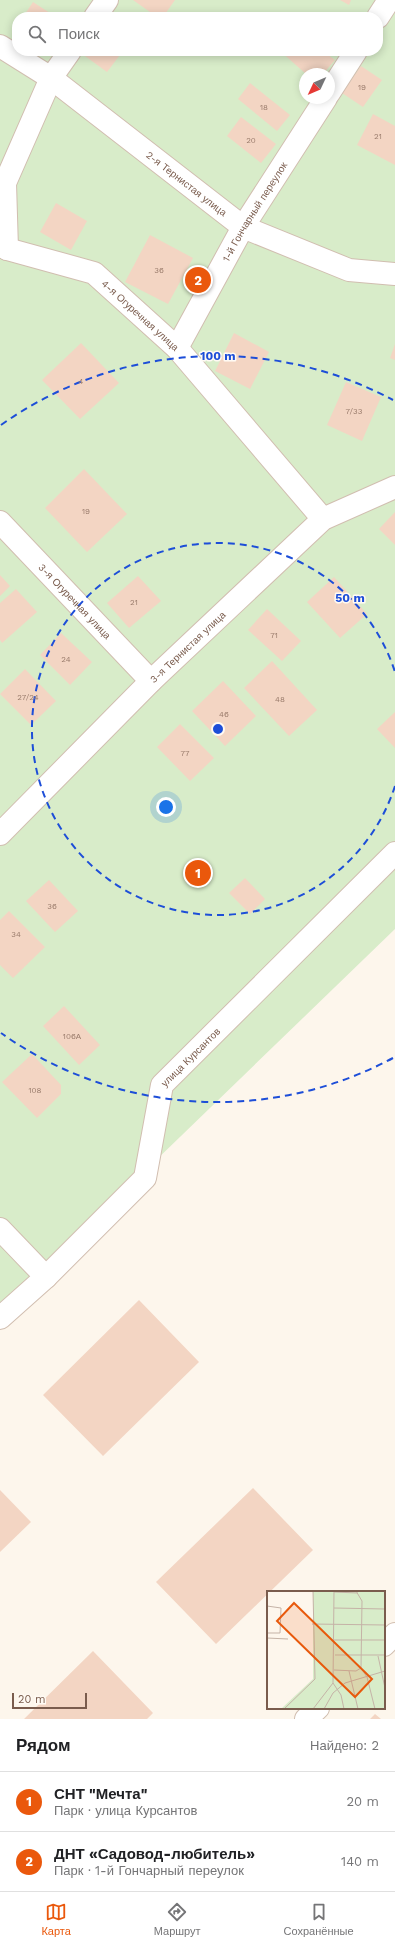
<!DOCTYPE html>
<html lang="ru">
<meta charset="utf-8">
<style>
body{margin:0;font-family:"Work Sans",sans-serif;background:#f6f6f6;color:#202124}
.compass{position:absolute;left:299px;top:68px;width:36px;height:36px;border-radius:50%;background:#fff;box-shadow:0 2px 10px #0003;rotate:226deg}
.scale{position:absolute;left:12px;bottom:10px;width:75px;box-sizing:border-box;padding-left:4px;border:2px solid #7a5c4d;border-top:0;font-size:11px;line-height:14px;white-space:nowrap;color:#7a5c4d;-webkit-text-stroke:3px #fffaf3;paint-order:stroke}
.you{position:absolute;left:166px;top:807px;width:14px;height:14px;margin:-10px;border:3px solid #fff;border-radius:50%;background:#1a73e8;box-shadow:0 0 0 6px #1a73e833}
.badge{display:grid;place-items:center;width:26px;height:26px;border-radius:50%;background:#ea580c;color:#fff;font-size:13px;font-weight:700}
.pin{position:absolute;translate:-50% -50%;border:2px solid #fff;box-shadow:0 1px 4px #0006}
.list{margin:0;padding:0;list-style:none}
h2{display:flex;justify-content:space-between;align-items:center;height:52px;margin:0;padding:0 16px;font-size:17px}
h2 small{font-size:13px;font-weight:400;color:#757577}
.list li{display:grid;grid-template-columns:26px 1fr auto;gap:12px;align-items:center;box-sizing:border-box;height:60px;padding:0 16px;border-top:1px solid #e0e0e0}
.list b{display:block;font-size:15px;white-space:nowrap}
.list p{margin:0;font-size:13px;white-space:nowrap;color:#757577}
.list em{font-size:13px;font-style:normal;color:#757577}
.icon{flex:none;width:22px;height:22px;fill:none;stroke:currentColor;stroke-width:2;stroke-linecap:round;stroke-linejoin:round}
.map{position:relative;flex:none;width:395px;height:1719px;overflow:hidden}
.search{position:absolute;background:#fff;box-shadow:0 2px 10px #0003;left:12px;right:12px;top:12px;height:44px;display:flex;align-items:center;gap:10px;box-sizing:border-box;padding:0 14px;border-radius:16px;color:#757577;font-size:15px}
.sheet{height:172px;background:#fff}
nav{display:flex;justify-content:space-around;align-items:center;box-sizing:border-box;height:56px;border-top:1px solid #e0e0e0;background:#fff;font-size:11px;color:#757577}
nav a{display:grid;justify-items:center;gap:2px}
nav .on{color:#ea580c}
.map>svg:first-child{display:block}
</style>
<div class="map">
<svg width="395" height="1719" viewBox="0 0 395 1719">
<rect width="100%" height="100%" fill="#fdf6ec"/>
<path fill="#d8ecc9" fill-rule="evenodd" d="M0,0H395V929L0,1311ZM17,17H378V51H17ZM305,74H329V98H305Z"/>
<path fill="#f3d5c3" d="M133,0H175L163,17H157Z
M340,0H351L349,5Z
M33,2L56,17H23Z
M17,27V37L12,34Z
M78,51H123L107,72Z
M280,51H323L335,60L323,74H306Z
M361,66L382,80L363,107L342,93Z
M250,83L290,115L277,131L238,99Z
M373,114L395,126V165L357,145Z
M241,117L276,144L261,163L227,136Z
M56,203L87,221L71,250L40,232Z
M150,235L193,258L168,304L125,282Z
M234,333L269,352L250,389L215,371Z
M81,343L119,383L80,419L42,380Z
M395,344V360L390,358Z
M346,382L381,397L362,441L327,425Z
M84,469L127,514L87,552L45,508Z
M395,512V545L379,529Z
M0,575L10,586L0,596Z
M138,576L161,601L129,628L107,603Z
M334,577L367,614L340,638L307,602Z
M16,589L37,612L2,643L0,640V603Z
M267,609L301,641L282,661L248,630Z
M61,633L92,662L70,685L40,655Z
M272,661L317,710L289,736L244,688Z
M25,669L56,701L31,725L0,694Z
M223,681L256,716L225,746L192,711Z
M395,712V748L377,729Z
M180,724L214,758L190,781L157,747Z
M245,878L265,899L250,914L229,893Z
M49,880L78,911L55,932L26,901Z
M9,911L45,947L13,978L0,965V920Z
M64,1006L100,1045L79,1065L43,1026Z
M32,1054L61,1085V1094L37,1118L2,1082Z
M139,1300L199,1362L103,1456L43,1395Z
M253,1488L313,1550L216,1644L156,1582Z
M0,1490L31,1522L0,1552Z
M93,1651L153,1713L147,1719H24Z
M375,1714L381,1719H370Z"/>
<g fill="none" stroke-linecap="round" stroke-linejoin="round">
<defs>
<g id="minor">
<path d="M95,17L107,0"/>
<path d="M378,17L389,0"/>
<path id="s1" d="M0,46L51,78L243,227L349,270L395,274"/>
<path d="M329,93L356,51"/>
<path id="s2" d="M7,249L94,273L177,348L323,519"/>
<path d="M7,249L5,183L51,78L70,51"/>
<path id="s3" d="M177,348L243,227L326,98"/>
<path id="s4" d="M0,522L151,681"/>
<path id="s5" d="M0,834L151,681L323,519L395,487"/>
<path d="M0,1229L46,1277"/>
<path id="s6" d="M0,1318L46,1277L145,1178L162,1085L395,853"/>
<path d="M384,1645L395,1634"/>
<path d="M306,1719L318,1708"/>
</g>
</defs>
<use href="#minor" stroke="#d1beb0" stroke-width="24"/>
<use href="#minor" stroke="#fff" stroke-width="22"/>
</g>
<g fill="none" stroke="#1d4ed8" stroke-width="2" stroke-dasharray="7 5">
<path d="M395 786A186 186 0 1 1 395 672"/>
<path d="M393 1058A373 373 0 0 1 1 1033M1 425A373 373 0 0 1 393 400"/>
</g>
<g text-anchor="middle" stroke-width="3" stroke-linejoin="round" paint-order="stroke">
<g font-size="8" fill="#987a6a">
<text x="362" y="90">19</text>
<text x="264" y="110">18</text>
<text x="378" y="139">21</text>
<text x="251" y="143">20</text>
<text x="159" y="273">36</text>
<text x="81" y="384">4</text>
<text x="354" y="414">7/33</text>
<text x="86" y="514">19</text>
<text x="134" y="605">21</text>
<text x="274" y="638">71</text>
<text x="66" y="662">24</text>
<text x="28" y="700">27/24</text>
<text x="280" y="702">48</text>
<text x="224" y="717">46</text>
<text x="185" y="756">77</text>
<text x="52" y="909">36</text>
<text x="16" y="937">34</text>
<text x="72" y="1039">106А</text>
<text x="35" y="1093">108</text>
</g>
<g font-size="10" fill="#7a5c4d" stroke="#fffaf3">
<text dy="4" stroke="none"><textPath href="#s1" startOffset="232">2-я Тернистая улица</textPath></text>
<text dy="4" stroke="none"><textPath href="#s3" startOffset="157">1-й Гончарный переулок</textPath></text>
<text dy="4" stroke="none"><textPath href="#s2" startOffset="153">4-я Огуречная улица</textPath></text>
<text dy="4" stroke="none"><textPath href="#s4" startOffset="109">3-я Огуречная улица</textPath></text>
<text dy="4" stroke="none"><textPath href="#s5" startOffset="265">3-я Тернистая улица</textPath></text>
<text dy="4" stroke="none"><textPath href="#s6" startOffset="336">улица Курсантов</textPath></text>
</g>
</g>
<g transform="translate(267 1591)">
<rect width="118" height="118" fill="#fdf6ec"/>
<path d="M46,0H118V118H14L46,88Z" fill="#d8ecc9"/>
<path fill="none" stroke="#c5b3a7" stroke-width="1" d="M89,0L95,10L94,77M67,1L91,2M0,15L14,17L13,42H0M67,17L118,18M45,33L118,34M0,47L21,48M67,49H118M68,64H118M111,65L118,97M94,77L100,86L108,118M67,79L89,80L94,77M82,80L91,118M66,92L74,104L77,118M17,118L48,88L46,0M46,118L66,92L67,0M57,118L66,102L78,92L118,80"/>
<path fill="#e8590c" fill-opacity="0.15" stroke="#e8590c" stroke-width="2" d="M27,12L105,88L88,106L10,30Z"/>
<rect width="118" height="118" fill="none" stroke="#7a5c4d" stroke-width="2"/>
</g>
<circle cx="218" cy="729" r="6" fill="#1d4ed8" stroke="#fffaf3" stroke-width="2"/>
<g font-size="12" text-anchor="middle" font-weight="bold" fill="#1d4ed8" stroke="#fffaf3" stroke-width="3" stroke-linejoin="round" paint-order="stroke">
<text x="218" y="360">100 m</text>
<text x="350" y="602">50 m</text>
</g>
</svg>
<svg class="compass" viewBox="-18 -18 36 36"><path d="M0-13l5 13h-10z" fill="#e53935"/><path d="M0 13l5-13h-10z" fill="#757577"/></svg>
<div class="scale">20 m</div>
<div class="you"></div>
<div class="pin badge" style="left:198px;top:873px">1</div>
<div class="pin badge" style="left:198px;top:280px">2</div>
<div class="search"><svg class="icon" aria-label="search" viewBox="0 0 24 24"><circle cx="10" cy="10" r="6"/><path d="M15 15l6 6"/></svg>Поиск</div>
</div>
<section class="sheet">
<h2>Рядом<small>Найдено: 2</small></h2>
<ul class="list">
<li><span class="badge">1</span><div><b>СНТ &quot;Мечта&quot;</b><p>Парк · улица Курсантов</p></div><em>20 m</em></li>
<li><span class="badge">2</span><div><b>ДНТ «Садовод-любитель»</b><p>Парк · 1-й Гончарный переулок</p></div><em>140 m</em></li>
</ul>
</section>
<nav>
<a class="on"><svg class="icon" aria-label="map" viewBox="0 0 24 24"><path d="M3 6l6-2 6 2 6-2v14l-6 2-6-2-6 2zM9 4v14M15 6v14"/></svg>Карта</a>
<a><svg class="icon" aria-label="directions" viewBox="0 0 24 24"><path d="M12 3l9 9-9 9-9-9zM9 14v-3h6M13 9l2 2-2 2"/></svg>Маршрут</a>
<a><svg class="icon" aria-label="saved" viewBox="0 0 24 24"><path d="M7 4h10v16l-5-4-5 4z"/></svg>Сохранённые</a>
</nav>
